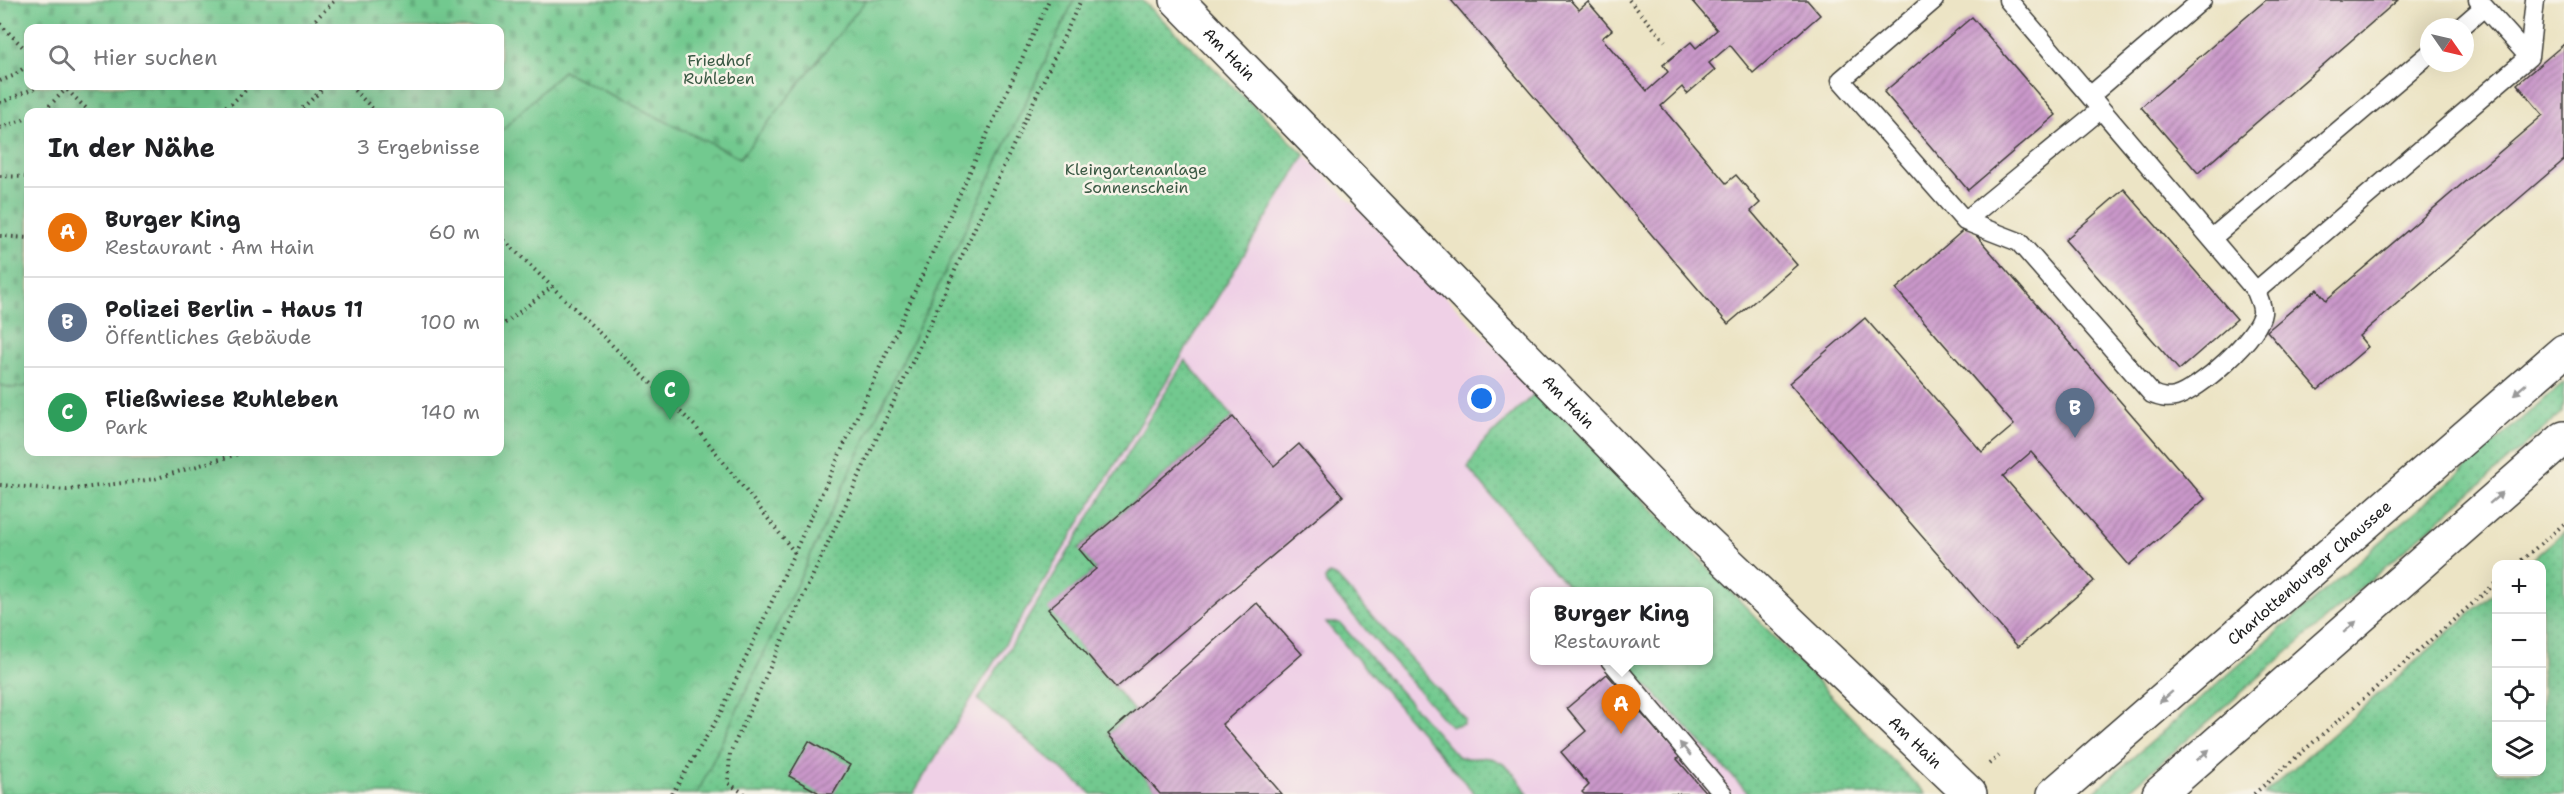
<!DOCTYPE html>
<html lang="de">
<meta charset="utf-8">
<style>
body{margin:0;font-family:"Shantell Sans",sans-serif;background:#f6f6f6;color:#202124}
.controls{position:absolute;right:18px;bottom:18px;display:grid;overflow:hidden;border-radius:12px;box-shadow:0 6px 24px #0002}
.controls button{width:54px;height:54px;display:grid;place-items:center;padding:0;border:0;border-bottom:2px solid #e0e0e0;background:#fff;color:#202124;font:30px sans-serif}
.compass{position:absolute;left:2420px;top:18px;width:54px;height:54px;border-radius:50%;background:#fff;box-shadow:0 6px 24px #0002;rotate:124deg}
.you{position:absolute;left:1482px;top:399px;width:21px;height:21px;margin:-15px;border:4px solid #fff;border-radius:50%;background:#1a73e8;box-shadow:0 0 0 9px #1a73e833}
.badge{display:grid;place-items:center;width:39px;height:39px;border-radius:50%;background:#2563eb;color:#fff;font-size:20px;font-weight:700}
.pin{position:absolute;translate:-50% -50px;filter:drop-shadow(0 2px 3px #0008)}
.pin::after{content:'';position:absolute;top:32px;width:21px;height:18px;background:inherit;clip-path:polygon(0 0,100% 0,50% 100%)}
.popup{position:absolute;left:1530px;top:587px;width:183px;height:78px;box-sizing:border-box;display:grid;place-content:center;border-radius:12px;background:#fff;filter:drop-shadow(0 2px 4px #0005);font-size:20px;white-space:nowrap;color:#757577}
.popup b{font-size:22px;color:#202124}
.popup::after{content:'';position:absolute;left:50%;top:100%;margin-left:-12px;border:12px solid transparent;border-top-color:#fff}
.list{margin:0;padding:0;list-style:none}
h2{display:flex;justify-content:space-between;align-items:center;height:78px;margin:0;padding:0 24px;font-size:26px}
h2 small{font-size:20px;font-weight:400;color:#757577}
.list li{display:grid;grid-template-columns:39px 1fr auto;gap:18px;align-items:center;box-sizing:border-box;height:90px;padding:0 24px;border-top:2px solid #e0e0e0}
.list b{display:block;font-size:22px;white-space:nowrap}
.list p{margin:0;font-size:20px;white-space:nowrap;color:#757577}
.list em{font-size:20px;font-style:normal;color:#757577}
.icon{flex:none;width:33px;height:33px;fill:none;stroke:currentColor;stroke-width:2;stroke-linecap:round;stroke-linejoin:round}
.map{position:relative;flex:none;width:2564px;height:794px;overflow:hidden}
.search{position:absolute;background:#fff;box-shadow:0 6px 24px #0002;left:24px;top:24px;width:480px;height:66px;display:flex;align-items:center;gap:15px;box-sizing:border-box;padding:0 21px;border-radius:12px;color:#757577;font-size:22px}
.panel{position:absolute;background:#fff;box-shadow:0 6px 24px #0002;left:24px;top:108px;width:480px;height:348px;border-radius:12px}
.map>svg:first-child{display:block}
</style>
<div class="map">
<svg width="2564" height="794" viewBox="0 0 2564 794">
<defs>
<pattern id="grass-dots" width="8" height="8" patternUnits="userSpaceOnUse" patternTransform="scale(1.5)"><rect width="8" height="8" fill="#72c98f"/><path d="M2 2h.1M6 6h.1" fill="none" stroke="#62ac7b" stroke-width="1.8" stroke-linecap="round"/></pattern>
<pattern id="cemetery-stones" width="16" height="16" patternUnits="userSpaceOnUse" patternTransform="scale(1.5)"><rect width="16" height="16" fill="#72c98f"/><path d="M2 7V4a2 2 0 0 1 4 0v3zM10 15v-3a2 2 0 0 1 4 0v3z" fill="#62ac7b"/></pattern>
<pattern id="park-crowns" width="20" height="18" patternUnits="userSpaceOnUse" patternTransform="scale(1.5)"><rect width="20" height="18" fill="#72c98f"/><path d="M2 6a3 3 0 1 1 6 0M12 15a3 3 0 1 1 6 0" fill="none" stroke="#62ac7b"/></pattern>
<pattern id="building-hatch" width="6" height="6" patternUnits="userSpaceOnUse" patternTransform="scale(1.5)"><rect width="6" height="6" fill="#ca98ca"/><path d="M-1 1l2-2M0 6l6-6M5 7l2-2" fill="none" stroke="#a37ba3"/></pattern>
</defs>
<rect width="100%" height="100%" fill="#f7f3e8"/>
<filter id="ink" filterUnits="userSpaceOnUse"><feTurbulence type="fractalNoise" baseFrequency=".0167" numOctaves="2"/><feDisplacementMap in="SourceGraphic" scale="12" xChannelSelector="R" yChannelSelector="G"/><feConvolveMatrix kernelMatrix="1 2 1 2 8 2 1 2 1" color-interpolation-filters="sRGB"/></filter>
<filter id="wash" filterUnits="userSpaceOnUse"><feTurbulence type="fractalNoise" baseFrequency=".008" numOctaves="4" result="noise"/><feDisplacementMap in="SourceGraphic" scale="24" xChannelSelector="R" yChannelSelector="G"/><feGaussianBlur stdDeviation="1.35" result="paint"/><feColorMatrix in="noise" values="0 0 0 0 0 0 0 0 0 0 0 0 0 0 0 0 0 1.4 0 .05"/><feComposite in="paint" operator="in"/></filter>
<g filter="url(#wash)">
<rect width="100%" height="100%" fill="#ece4c5"/>
<path fill="#efd0e6" fill-rule="evenodd" d="M1305,155L1538,390L1925,794H913ZM1534,592H1708V660H1534Z"/>
<path fill="url(#grass-dots)" stroke="#477256" stroke-width="1.5" d="M1074,0H1142L1305,155L913,794H697Z
M1185,360L1233,417L1079,548L1096,569L1049,609L1134,711L1108,734L1160,794H1092L978,700Z
M2564,382L2562,413L2125,794H2091Z
M1538,390L1925,794H1749L1624,661L1708,660V592L1572,591L1468,468L1480,446Z
M2564,532V794H2264L2496,591V772H2542V564H2527Z
M1329,574L1337,577L1456,709L1465,719L1463,724L1452,726L1446,722L1326,584L1325,579Z
M1326,623H1340L1457,756C1469,761 1479,756 1490,758C1508,762 1519,780 1528,794H1475Z"/>
<path fill="url(#cemetery-stones)" stroke="#477256" stroke-width="1.5" fill-rule="evenodd" d="M0,0H867L740,158L563,71L500,132V112H28V386L12,388L0,385ZM28,28H500V86H28Z"/>
<path fill="url(#park-crowns)" stroke="#477256" stroke-width="1.5" d="M866,0H1074L697,794H0V385L12,388L28,386V452H500V132L563,71L740,158Z"/>
<g id="blocks">
<path fill="url(#building-hatch)" d="M1451,0H1570L1579,10L1588,2L1612,30L1602,38L1647,91L1668,72L1663,65L1691,42L1696,48L1717,30L1691,0H1807L1820,15L1753,73L1730,45L1709,63L1715,70L1687,94L1682,87L1661,106L1726,183L1736,175L1760,203L1751,211L1797,265L1728,324Z
M2266,0H2398L2198,173L2141,107Z
M1972,17L2056,115L1968,190L1884,92Z
M2564,44V160L2359,336L2368,347L2318,390L2267,331L2317,289L2326,300L2543,115L2517,84Z
M2124,189L2237,319L2179,370L2065,240Z
M1968,226L2205,499L2129,565L2031,452L2003,476L2094,581L2018,647L1789,383L1865,318L1982,452L2014,425L1896,289Z
M1233,417L1274,466L1299,444L1343,496L1116,688L1048,609L1096,569L1079,549Z
M1257,603L1302,654L1222,724L1282,794H1160L1108,734Z
M1607,674L1670,746L1675,742L1685,752L1677,759L1707,794H1584L1582,792L1589,785L1561,752L1586,731L1567,708Z
M809,741L850,765L833,794H821L789,776Z"/>
</g>
</g>
<g filter="url(#ink)">
<use href="#blocks" fill-opacity="0" stroke="#3b3a35" stroke-width="1.5"/>
<g fill="none" stroke-linecap="round" stroke-linejoin="round">
<defs>
<path id="lane" d="M1934,0L1841,80L1965,221L2019,242L2152,394C2160,397 2166,399 2175,397C2198,391 2259,337 2262,313C2263,306 2258,297 2256,291L2008,0
M2478,0L2529,57
M2461,27L2484,7
M2090,96L2202,0
M1965,221L2100,110
M2212,238L2429,54
M2256,291L2529,57L2535,0
M1610,660L1723,794"/>
<g id="street">
<path id="s1" d="M1177,0L1698,534L1970,794"/>
</g>
<g id="secondary">
<path id="s2" d="M2054,794L2564,351"/>
<path d="M2159,794L2564,438"/>
</g>
</defs>
<use href="#lane" stroke="#3b3a35" stroke-width="21"/>
<use href="#street" stroke="#3b3a35" stroke-width="36"/>
<use href="#secondary" stroke="#3b3a35" stroke-width="36"/>
<path stroke="#3b3a35" stroke-width="4" stroke-dasharray="1.5 4.5" stroke-linecap="butt" d="M1629,0L1665,41
M0,24L28,52
M307,28L335,0
M0,81L13,76L28,65
M63,86L90,112
M350,86L376,112
M0,103L40,86
M39,112L49,106L66,89
M215,112L232,103L250,86
M298,112L326,86
M0,128L28,118
M0,176L28,177
M0,236L28,238
M500,236L695,426L795,553
M500,327L553,286
M0,485L67,490L154,479L244,452
M2517,564L2564,524
M1989,764L1999,756
M672,794L720,714L1049,0
M745,794L728,783L730,753L1081,0
M2254,794L2496,583"/>
<use href="#lane" stroke="#fff" stroke-width="18"/>
<use href="#street" stroke="#fff" stroke-width="33"/>
<use href="#secondary" stroke="#fff" stroke-width="33"/>
</g>
<defs><path id="oneway-solid" d="M-6-.8H1V-3.2L6.5 0L1 3.2V.8H-6Z" transform="scale(1.5)"/></defs>
<g fill="#999">
<use href="#oneway-solid" transform="translate(2520 389) rotate(139)"/>
<use href="#oneway-solid" transform="translate(2496 498) rotate(-41)"/>
<use href="#oneway-solid" transform="translate(2350 627) rotate(-41)"/>
<use href="#oneway-solid" transform="translate(2166 697) rotate(139)"/>
<use href="#oneway-solid" transform="translate(1685 749) rotate(-130)"/>
<use href="#oneway-solid" transform="translate(2203 755) rotate(-41)"/>
</g>
</g>
<g text-anchor="middle" stroke-width="5" stroke-linejoin="round" paint-order="stroke">
<g font-size="16" fill="#1c1c1c" stroke="#f7f3e8">
<text dy="6" stroke="none"><textPath href="#s1" startOffset="75">Am Hain</textPath></text>
<text dy="6" stroke="none"><textPath href="#s1" startOffset="561">Am Hain</textPath></text>
<text dy="6" stroke="none"><textPath href="#s2" startOffset="338">Charlottenburger Chaussee</textPath></text>
<text dy="6" stroke="none"><textPath href="#s1" startOffset="1047">Am Hain</textPath></text>
</g>
<g font-size="16" fill="#3a5944" stroke="#f7f3e8">
<text x="719" y="66">Friedhof<tspan x="719" dy="18">Ruhleben</tspan></text>
<text x="1136" y="175">Kleingartenanlage<tspan x="1136" dy="18">Sonnenschein</tspan></text>
</g>
</g>
</svg>
<div class="controls">
<button>+</button>
<button>−</button>
<button><svg class="icon" aria-label="locate" viewBox="0 0 24 24"><circle cx="12" cy="12" r="6"/><path d="M12 2v4M12 18v4M2 12h4M18 12h4"/></svg></button>
<button><svg class="icon" aria-label="layers" viewBox="0 0 24 24"><path d="M12 4l9 5-9 5-9-5zM3 14l9 5 9-5"/></svg></button>
</div>
<svg class="compass" viewBox="-18 -18 36 36"><path d="M0-13l5 13h-10z" fill="#e53935"/><path d="M0 13l5-13h-10z" fill="#757577"/></svg>
<div class="you"></div>
<div class="pin badge" style="left:1621px;top:734px;background:#e8710a">A</div>
<div class="popup"><b>Burger King</b>Restaurant</div>
<div class="pin badge" style="left:2075px;top:438px;background:#5c6f8a">B</div>
<div class="pin badge" style="left:670px;top:420px;background:#2e9e5b">C</div>
<div class="search"><svg class="icon" aria-label="search" viewBox="0 0 24 24"><circle cx="10" cy="10" r="6"/><path d="M15 15l6 6"/></svg>Hier suchen</div>
<section class="panel">
<h2>In der Nähe<small>3 Ergebnisse</small></h2>
<ul class="list">
<li><span class="badge" style="background:#e8710a">A</span><div><b>Burger King</b><p>Restaurant · Am Hain</p></div><em>60 m</em></li>
<li><span class="badge" style="background:#5c6f8a">B</span><div><b>Polizei Berlin - Haus 11</b><p>Öffentliches Gebäude</p></div><em>100 m</em></li>
<li><span class="badge" style="background:#2e9e5b">C</span><div><b>Fließwiese Ruhleben</b><p>Park</p></div><em>140 m</em></li>
</ul>
</section>
</div>
